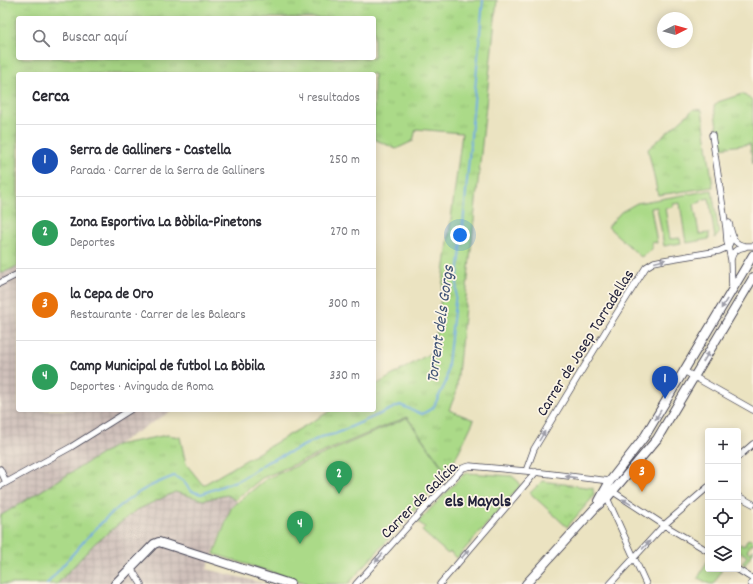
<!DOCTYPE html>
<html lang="es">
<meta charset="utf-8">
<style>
body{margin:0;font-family:Dekko,sans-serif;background:#f2f2f3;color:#2b2b33}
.controls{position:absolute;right:12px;bottom:12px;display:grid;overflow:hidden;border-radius:4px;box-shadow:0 2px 10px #0003}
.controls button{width:36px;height:36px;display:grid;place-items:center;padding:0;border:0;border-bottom:1px solid #e1e1e2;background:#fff;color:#2b2b33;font:20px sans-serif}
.compass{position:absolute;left:657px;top:12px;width:36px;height:36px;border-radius:50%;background:#fff;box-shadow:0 2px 10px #0003;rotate:85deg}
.you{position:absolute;left:460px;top:235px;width:14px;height:14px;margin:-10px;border:3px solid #fff;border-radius:50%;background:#1a73e8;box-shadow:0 0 0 6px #1a73e833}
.badge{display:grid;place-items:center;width:26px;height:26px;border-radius:50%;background:#c8321e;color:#fff;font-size:13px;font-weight:700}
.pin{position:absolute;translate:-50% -33px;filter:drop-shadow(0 1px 2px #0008)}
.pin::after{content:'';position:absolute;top:21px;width:14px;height:12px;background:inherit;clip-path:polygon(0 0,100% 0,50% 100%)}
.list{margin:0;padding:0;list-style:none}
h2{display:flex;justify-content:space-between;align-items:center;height:52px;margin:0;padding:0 16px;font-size:17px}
h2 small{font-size:13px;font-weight:400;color:#7c7c81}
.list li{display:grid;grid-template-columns:26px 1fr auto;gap:12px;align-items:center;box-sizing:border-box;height:72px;padding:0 16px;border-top:1px solid #e1e1e2}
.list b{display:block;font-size:15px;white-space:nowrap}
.list p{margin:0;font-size:13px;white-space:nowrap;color:#7c7c81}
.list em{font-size:13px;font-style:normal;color:#7c7c81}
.icon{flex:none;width:22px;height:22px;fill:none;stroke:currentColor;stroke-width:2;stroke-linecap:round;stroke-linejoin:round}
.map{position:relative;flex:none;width:753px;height:584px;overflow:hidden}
.search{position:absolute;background:#fff;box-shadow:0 2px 10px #0003;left:16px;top:16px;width:360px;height:44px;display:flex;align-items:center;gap:10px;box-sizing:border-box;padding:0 14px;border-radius:4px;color:#7c7c81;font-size:15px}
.panel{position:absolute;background:#fff;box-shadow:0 2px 10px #0003;left:16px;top:72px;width:360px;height:340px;border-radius:4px}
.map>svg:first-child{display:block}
</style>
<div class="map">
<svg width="753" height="584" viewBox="0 0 753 584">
<defs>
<pattern id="industrial-grid" width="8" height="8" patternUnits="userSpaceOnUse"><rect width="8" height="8" fill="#cfc0ba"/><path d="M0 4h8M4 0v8" fill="none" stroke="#b1a5a1"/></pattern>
<pattern id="grass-tufts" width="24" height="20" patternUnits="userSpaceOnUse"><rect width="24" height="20" fill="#abda88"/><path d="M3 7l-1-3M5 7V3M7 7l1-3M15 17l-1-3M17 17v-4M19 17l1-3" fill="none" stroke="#93bb76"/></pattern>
</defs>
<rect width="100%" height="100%" fill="#fcf5e5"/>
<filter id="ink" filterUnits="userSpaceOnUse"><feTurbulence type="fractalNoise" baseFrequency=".025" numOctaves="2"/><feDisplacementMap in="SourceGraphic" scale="8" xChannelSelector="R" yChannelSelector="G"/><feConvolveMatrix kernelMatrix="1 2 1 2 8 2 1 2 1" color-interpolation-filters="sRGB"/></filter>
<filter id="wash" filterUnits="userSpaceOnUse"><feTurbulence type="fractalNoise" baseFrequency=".012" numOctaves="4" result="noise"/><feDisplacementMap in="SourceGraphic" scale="16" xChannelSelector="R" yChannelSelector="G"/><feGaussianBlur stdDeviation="0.9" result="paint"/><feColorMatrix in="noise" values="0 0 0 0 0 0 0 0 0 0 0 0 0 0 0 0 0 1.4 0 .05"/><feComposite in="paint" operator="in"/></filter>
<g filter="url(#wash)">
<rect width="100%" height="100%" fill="#ebe3c1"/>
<path fill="url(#industrial-grid)" d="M18,266V410H173L0,516V274Z
M175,492L203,500L227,495L235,500L237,502L230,509L207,569L266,584H57L95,543L135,511Z"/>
<path fill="url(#grass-tufts)" stroke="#667e62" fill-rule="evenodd" d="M0,0H497L456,393L449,410L474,420L448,474L407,417L262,478L235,500L227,495L203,500L175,492L135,511L95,543L57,584H0V516L116,445L167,435L180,437L186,464L203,485L332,410H374V386L434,351L462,133L416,129L413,141L396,149L374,139V74H18V266L0,274ZM18,18H374V58H18Z
M742,94L753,100V164L750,144L720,148L714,106L718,102Z
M694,109L702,110L713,187L658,195L648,149Z
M542,481L593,488L594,496L567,527L530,493Z
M748,539L753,541V545L751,544L747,551L750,553L753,549V552L745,565L742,563L747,556L740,552L738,559V547L740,544L744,546Z"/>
<path fill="#abda88" stroke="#667e62" d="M712,190L719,234L715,238L709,198L701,200V202L694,204L699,234L709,233V239L687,243L685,237L680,203L673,204V207L665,208L670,239L680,238L681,243L664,246L657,207L651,208L657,243L652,242V249L641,257L608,227L621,212L637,203Z
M407,418L447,474L348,584H309L214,554L231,508L266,479Z
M467,473L512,476L519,482L520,486L457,558L450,552L448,554L422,531L425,527L418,522L463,475Z
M708,560V569H722L714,584H710L698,578Z"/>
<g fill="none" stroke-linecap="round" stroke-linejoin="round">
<path stroke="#74ade4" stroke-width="2" d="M47,584C75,552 102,516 138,493C149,486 161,481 174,476L183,481L191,491L201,494L241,479L267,462L297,449L321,437L335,434L400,405L422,414L433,408L446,382L461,248L483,0"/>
</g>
</g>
<g filter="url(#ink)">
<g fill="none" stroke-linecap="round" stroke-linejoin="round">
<defs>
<path id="street" d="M712,135L726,228L727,241L731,260L732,289
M729,223C733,239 733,247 753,246
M731,260C732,252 737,248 745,247
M0,283L18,274
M684,371L753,410
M738,457L753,444
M0,469L6,482
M526,471L534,449L610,324L646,267L654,262L664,260L719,251L728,247L732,238
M0,486L71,447L130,410
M612,491L664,525L708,551
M738,496L753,504
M607,498L646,584
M131,568L141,584
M737,569L753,579
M356,584L419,514L463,468L470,466L526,471L610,481
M440,584L536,472
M610,584L664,525L708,487
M751,584L753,583"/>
<path id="secondary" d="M599,501L610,481L645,436L753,255
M115,584L154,544L159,542L290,584
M526,584L596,507L607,498L657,439L753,278"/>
</defs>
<use href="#street" stroke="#403f4f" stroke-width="7"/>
<use href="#secondary" stroke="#403f4f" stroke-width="10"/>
<use href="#street" stroke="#fff" stroke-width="5.5"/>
<use href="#secondary" stroke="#fff" stroke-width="8"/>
</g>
<defs><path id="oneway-solid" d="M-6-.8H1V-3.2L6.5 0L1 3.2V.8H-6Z"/></defs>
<g fill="#9c9ca7">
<use href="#oneway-solid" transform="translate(660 261) rotate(-15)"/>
<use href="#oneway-solid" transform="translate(724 304) rotate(121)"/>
<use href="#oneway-solid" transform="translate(706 357) rotate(-59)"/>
<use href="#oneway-solid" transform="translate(658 415) rotate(121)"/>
<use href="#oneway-solid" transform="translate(542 436) rotate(-59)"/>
<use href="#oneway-solid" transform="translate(571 477) rotate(-173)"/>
<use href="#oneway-solid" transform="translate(627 502) rotate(-148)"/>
<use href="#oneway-solid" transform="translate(646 545) rotate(-47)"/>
<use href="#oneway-solid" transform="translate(465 554) rotate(-50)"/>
<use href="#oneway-solid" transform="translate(379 558) rotate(131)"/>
</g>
</g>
<g text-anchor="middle" stroke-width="3.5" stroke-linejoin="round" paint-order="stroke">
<g font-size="16" fill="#22223b" stroke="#fcf5e5">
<text transform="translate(584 342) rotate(-58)" y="6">Carrer de Josep Tarradellas</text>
<text transform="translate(418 499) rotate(-45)" y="6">Carrer de Galícia</text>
</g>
<g font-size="17" font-style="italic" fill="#3f5376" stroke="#fcf5e5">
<text transform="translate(439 324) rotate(-82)" y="6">Torrent dels Gorgs</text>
</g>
<g font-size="17" font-weight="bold" fill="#22223b" stroke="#fcf5e5">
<text x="478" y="506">els Mayols</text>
</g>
</g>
</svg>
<div class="controls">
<button>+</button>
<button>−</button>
<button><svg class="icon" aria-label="locate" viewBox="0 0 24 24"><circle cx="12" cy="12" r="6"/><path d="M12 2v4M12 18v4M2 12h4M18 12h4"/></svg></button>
<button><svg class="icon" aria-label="layers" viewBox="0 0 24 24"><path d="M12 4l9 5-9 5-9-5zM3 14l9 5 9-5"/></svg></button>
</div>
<svg class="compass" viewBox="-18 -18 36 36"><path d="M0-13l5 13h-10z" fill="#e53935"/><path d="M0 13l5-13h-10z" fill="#7c7c81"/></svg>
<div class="you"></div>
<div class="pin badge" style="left:665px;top:399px;background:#1a4fb4">1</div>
<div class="pin badge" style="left:339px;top:494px;background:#2e9e5b">2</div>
<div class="pin badge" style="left:642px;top:492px;background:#e8710a">3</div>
<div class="pin badge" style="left:300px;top:544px;background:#2e9e5b">4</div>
<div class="search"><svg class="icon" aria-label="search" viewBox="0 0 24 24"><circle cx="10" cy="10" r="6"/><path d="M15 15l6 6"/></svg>Buscar aquí</div>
<section class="panel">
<h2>Cerca<small>4 resultados</small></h2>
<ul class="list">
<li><span class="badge" style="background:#1a4fb4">1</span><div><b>Serra de Galliners - Castella</b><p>Parada · Carrer de la Serra de Galliners</p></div><em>250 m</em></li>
<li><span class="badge" style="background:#2e9e5b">2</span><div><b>Zona Esportiva La Bòbila-Pinetons</b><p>Deportes</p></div><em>270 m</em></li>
<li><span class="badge" style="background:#e8710a">3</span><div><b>la Cepa de Oro</b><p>Restaurante · Carrer de les Balears</p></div><em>300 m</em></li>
<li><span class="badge" style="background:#2e9e5b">4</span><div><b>Camp Municipal de futbol La Bòbila</b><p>Deportes · Avinguda de Roma</p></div><em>330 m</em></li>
</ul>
</section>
</div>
